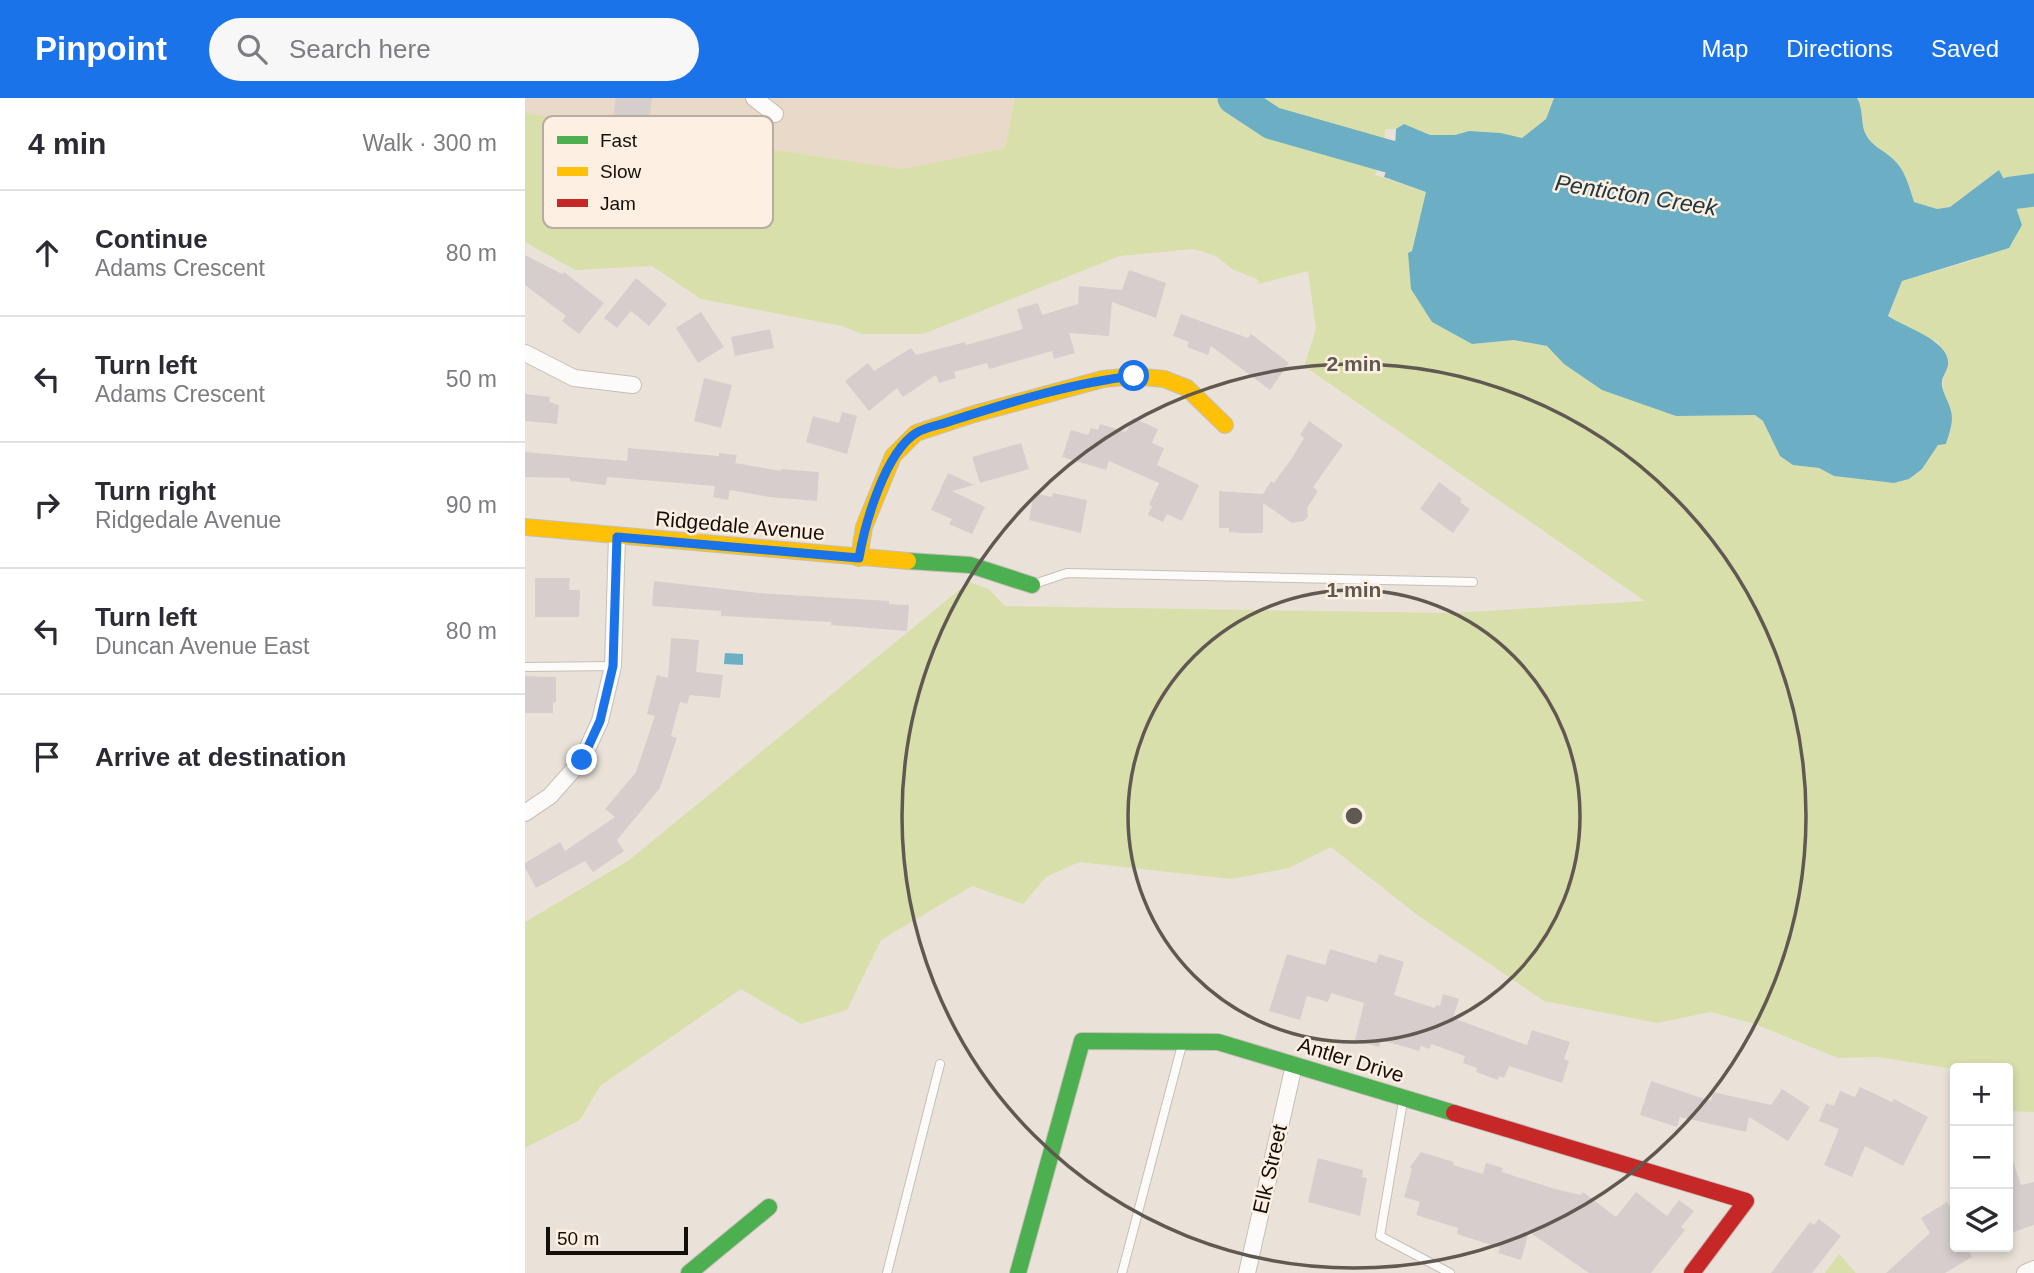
<!DOCTYPE html>
<meta charset="utf-8">
<style>
body{margin:0;font-family:Arial,sans-serif;background:#f7f7f7;color:#2b2b33}
.controls{position:absolute;right:21px;bottom:21px;display:grid;overflow:hidden;border-radius:7px;box-shadow:0 4px 10px #0003}
.controls button{width:63px;height:63px;display:grid;place-items:center;padding:0;border:0;border-bottom:2px solid #e1e1e2;background:#fff;color:#2b2b33;font:35px sans-serif}
.scale{position:absolute;left:21px;bottom:18px;width:142px;box-sizing:border-box;padding-left:7px;border:4px solid #150f0a;border-top:0;font-size:19px;line-height:24px;white-space:nowrap;color:#150f0a;-webkit-text-stroke:5px #fdefe2;paint-order:stroke}
.stop{position:absolute;width:21px;height:21px;margin:-16px;border:5px solid #1a73e8;border-radius:50%;background:#fff}
.stop.end{background:#1a73e8;border-color:#fff;box-shadow:0 2px 7px #0008}
.list{margin:0;padding:0;list-style:none}
h2{display:flex;justify-content:space-between;align-items:center;height:91px;margin:0;padding:0 28px;font-size:30px}
h2 small{font-size:23px;font-weight:400;color:#7c7c81}
.list li{display:grid;grid-template-columns:46px 1fr auto;gap:21px;align-items:center;box-sizing:border-box;height:126px;padding:0 28px;border-top:2px solid #e1e1e2}
.list b{display:block;font-size:26px;white-space:nowrap}
.list p{margin:0;font-size:23px;white-space:nowrap;color:#7c7c81}
.list em{font-size:23px;font-style:normal;color:#7c7c81}
.icon{flex:none;width:38px;height:38px;fill:none;stroke:currentColor;stroke-width:2;stroke-linecap:round;stroke-linejoin:round}
.map{position:relative;flex:none;width:1509px;height:1175px;overflow:hidden}
header{display:flex;align-items:center;gap:42px;box-sizing:border-box;height:98px;padding:0 35px;background:#1a73e8;color:#fff}
header strong{font-size:33px}
nav{display:flex;gap:38px;margin-inline-start:auto;font-size:24px}
.search{width:490px;height:63px;background:#f7f7f7;display:flex;align-items:center;gap:18px;box-sizing:border-box;padding:0 24px;border-radius:38px;color:#7c7c81;font-size:26px}
main{display:flex}
aside{flex:1;background:#fff}
.map>svg:first-child{display:block}
</style>
<header>
<strong>Pinpoint</strong>
<div class="search"><svg class="icon" aria-label="search" viewBox="0 0 24 24"><circle cx="10" cy="10" r="6"/><path d="M15 15l6 6"/></svg>Search here</div>
<nav><a>Map</a><a>Directions</a><a>Saved</a></nav>
</header>
<main>
<aside>
<h2>4 min<small>Walk · 300 m</small></h2>
<ul class="list">
<li><svg class="icon" aria-label="ahead" viewBox="0 0 24 24"><path d="M12 20V5M6 11l6-6 6 6"/></svg><div><b>Continue</b><p>Adams Crescent</p></div><em>80 m</em></li>
<li><svg class="icon" aria-label="left" viewBox="0 0 24 24"><path d="M17 20v-9H6M10 6l-5 5 5 5"/></svg><div><b>Turn left</b><p>Adams Crescent</p></div><em>50 m</em></li>
<li><svg class="icon" aria-label="right" viewBox="0 0 24 24"><path d="M7 20v-9h11M14 6l5 5-5 5"/></svg><div><b>Turn right</b><p>Ridgedale Avenue</p></div><em>90 m</em></li>
<li><svg class="icon" aria-label="left" viewBox="0 0 24 24"><path d="M17 20v-9H6M10 6l-5 5 5 5"/></svg><div><b>Turn left</b><p>Duncan Avenue East</p></div><em>80 m</em></li>
<li><svg class="icon" aria-label="arrive" viewBox="0 0 24 24"><path d="M6 21V4h12l-3 4 3 4H6"/></svg><div><b>Arrive at destination</b></div></li>
</ul>
</aside>
<div class="map">
<svg width="1509" height="1175" viewBox="0 0 1509 1175">
<rect width="100%" height="100%" fill="#eae2d9"/>
<path fill="#e9d9c9" d="M0,0H490L480,50L378,71L0,15Z"/>
<path fill="#d9dfaa" d="M490,0H1029L1021,21L997,40L976,35L944,33L930,37H905L879,26L871,31H860L859,57L850,77L901,94L887,153L947,246L989,242L1022,248L1039,266L1151,318L1230,317L1238,323L1268,367L1294,370L1309,378L1369,385L1384,381L1397,371L1413,347L1426,311C1417,296 1415,284 1423,268L1413,244L1395,237L1363,219L1377,183L1449,162L1497,127L1486,95L1474,72L1425,109L1412,111L1389,104C1384,87 1380,71 1366,59C1358,52 1347,48 1341,37C1335,26 1339,11 1332,0H1509V1014L1483,1013V970L1430,971L1352,959L1313,960L1230,926L1186,914L1132,925L1019,903L891,816L806,749L764,770L706,781L554,764L521,779L498,806L447,788L356,842L322,912L276,926L216,891L75,988L55,1022L0,1050V824L103,763L444,484L464,491L480,508L927,515L1120,503L779,268L791,231L783,173L734,186L732,181L707,171L691,158L669,151L595,158L398,236H337L317,228L176,201L127,168L50,172L0,144V15L378,71L480,50Z
M1314,1156L1331,1175H1300Z"/>
<path fill="#6caec3" d="M1029,0H1332C1339,11 1335,26 1341,37C1347,48 1358,52 1367,60C1380,71 1384,88 1389,104L1412,111L1425,109L1474,72L1486,95L1497,127L1484,150L1377,183L1363,218C1381,230 1426,243 1423,267C1421,276 1416,279 1417,288C1419,298 1424,304 1426,313C1429,324 1424,335 1421,346L1413,347L1397,371L1384,381L1369,385L1309,378L1294,370L1268,367L1255,358L1238,323L1230,317L1151,318L1077,292L1039,266L1022,248L989,242L947,246L907,224L886,191L883,155L887,153L901,94L859,79L870,49L871,31L879,26L905,37H930L944,33L976,35L997,40L1021,21Z
M200,555L218,556V567L199,566Z"/>
<g fill="none" stroke-linecap="round" stroke-linejoin="round">
<path stroke="#6caec3" stroke-width="33" d="M709,0L747,25L866,59L911,66
M1448,122L1486,95L1509,92"/>
</g>
<path fill="#d6cecd" d="M91,0H127L124,24L88,19Z
M0,157L37,176L39,174L79,205L54,236L37,223L41,218L0,187Z
M604,172L641,185L631,220L587,204L584,238L544,235L550,255L529,261L527,253L464,271L462,265L429,274L431,280L414,285L411,277L378,299L372,290L344,313L320,283L343,265L349,273L386,250L391,257L440,244L441,247L498,231L492,211L513,205L517,217L553,206L554,188L597,192Z
M111,180L142,206L124,228L106,213L92,230L79,220Z
M176,214L199,249L173,265L151,230Z
M656,216L723,240L726,236L764,265L745,292L686,248L683,257L662,249L664,244L648,238Z
M245,231L249,250L210,258L206,239Z
M179,280L207,287L196,330L169,323Z
M0,296L25,299L24,304L34,307L32,326L0,323Z
M317,314L332,318L322,356L281,344L288,318L314,325Z
M608,320L633,331L627,345L639,350L632,367L674,387L657,423L642,416L638,424L623,417L627,408L624,407L634,385L584,363L581,372L537,359L546,332L563,337L566,330L573,332L575,326L601,334Z
M784,323L818,347L788,389L793,393L782,410L783,418L779,423L767,425L738,405V435H715L704,434V430H694V393L738,396L746,383L749,385L767,360L779,340L775,337Z
M496,345L504,371L455,385L447,359Z
M103,350L194,358V355L212,357L210,365L256,373V371L294,374L292,403L244,399L205,392L203,402L188,399L190,388L82,379L81,387L45,383V380L0,379V354L102,363Z
M423,375L449,387L427,393L460,409L447,436L424,426L427,421L406,412Z
M914,384L937,401L935,404L945,411L928,435L895,411Z
M509,395L527,399L528,395L562,402L556,435L504,422Z
M10,480H45L44,492H55L54,519H10Z
M129,483L234,495L364,503V506L384,507L382,533L306,527V524L196,518V513L127,508Z
M146,540L174,542L171,574L198,577L195,600L165,597L162,606L155,604L146,638L152,640L135,690L92,742L99,753L68,774L60,763L11,790L0,770V765L35,744L40,753L90,719L80,711L111,674L130,618L122,616L132,577L143,580Z
M0,578L31,579V604H28V615H0Z
M805,851L851,865L854,856L879,864L869,897L910,910L911,907L915,908L918,896L934,901L928,920L1002,947L1007,932L1045,944L1039,961L1044,963L1037,985L984,968L979,980L974,978L973,982L951,974L952,970L938,965L940,958L906,946L905,951L896,948L894,953L856,942L854,949L830,942L839,905L806,895L803,904L782,898L775,922L744,913L762,856L800,867Z
M1126,983L1186,1003L1188,994L1246,1007L1257,991L1285,1009L1263,1043L1224,1019L1221,1034L1155,1019L1152,1029L1115,1017Z
M1335,989L1367,1004L1369,1001L1403,1019L1378,1068L1340,1048L1327,1079L1299,1067L1314,1031L1294,1023L1301,1005L1309,1008L1315,993L1330,999Z
M896,1054L929,1064L928,1067L958,1076L961,1065L978,1070L977,1074L1030,1091L1056,1097L1058,1094L1091,1119L1111,1094L1142,1118L1154,1102L1169,1113L1156,1129L1160,1132L1126,1175H1064L1004,1134L996,1162L973,1155L975,1150L932,1136L933,1130L891,1117L895,1104L879,1099L887,1071L885,1069Z
M1483,1055H1485L1496,1087L1509,1084V1127L1483,1136Z
M793,1060L838,1072L837,1079L842,1080L835,1118L783,1104Z
M1422,1104L1424,1108L1430,1105V1149H1441L1447,1159L1420,1175H1361L1405,1135L1396,1120Z
M1294,1121L1316,1138L1287,1175H1246L1285,1124L1289,1127Z"/>
<g fill="none" stroke-linecap="round" stroke-linejoin="round">
<defs>
<path id="lane" d="M509,486L542,475L948,484
M0,569L88,568
M878,1003L855,1138L925,1175
M362,1175L415,966
M597,1175L657,947"/>
<path id="street" d="M229,0L250,16
M0,255L49,280L108,287
M0,715L25,698L57,662L75,623L88,568L92,439
M722,1175L769,967
M1500,1175L1509,1171"/>
<path id="fast" d="M383,463L445,467L507,487
M164,1175L244,1109
M493,1175L557,943L693,944L929,1015"/>
<path id="slow" d="M0,429L383,463
M334,460L339,429L368,358L391,335L449,316L578,281L609,278L639,281L662,290L700,327"/>
<path id="jam" d="M929,1015L1221,1103L1167,1175"/>
</defs>
<use href="#lane" stroke="#c6bfb7" stroke-width="10"/>
<use href="#street" stroke="#c6bfb7" stroke-width="18"/>
<use href="#fast" stroke="#c6bfb7" stroke-width="18"/>
<use href="#slow" stroke="#c6bfb7" stroke-width="18"/>
<use href="#jam" stroke="#c6bfb7" stroke-width="18"/>
<use href="#lane" stroke="#fcfbf9" stroke-width="8"/>
<use href="#street" stroke="#fcfbf9" stroke-width="16"/>
<use href="#fast" stroke="#4caf50" stroke-width="16"/>
<use href="#slow" stroke="#ffc107" stroke-width="16"/>
<use href="#jam" stroke="#c62828" stroke-width="16"/>
</g>
<g fill="none" stroke-linecap="round" stroke-linejoin="round">
<path stroke="#1a73e8" stroke-width="9" d="M57,662L75,623L88,568L92,439L334,460C340,425 360,355 391,335C400,329 416,327 426,323C482,305 551,284 609,278"/>
</g>
<g fill="none" stroke="#605952" stroke-width="3.5">
<circle cx="829" cy="718" r="226"/>
<circle cx="829" cy="718" r="452"/>
</g>
<g text-anchor="middle" stroke-width="5" stroke-linejoin="round" paint-order="stroke">
<g font-size="21" fill="#150f0a" stroke="#fdefe2">
<text transform="translate(215 428) rotate(5)" y="7">Ridgedale Avenue</text>
<text transform="translate(826 962) rotate(17)" y="7">Antler Drive</text>
<text transform="translate(745 1071) rotate(-77)" y="7">Elk Street</text>
</g>
<g font-size="23" font-style="italic" fill="#21373f" stroke="#fdefe2">
<text transform="translate(1111 97) rotate(9)" y="8">Penticton Creek</text>
</g>
</g>
<rect x="18" y="18" width="230" height="112" rx="10" fill="#fdefe2" stroke="#b7aca1" stroke-width="2"/>
<rect x="32" y="38" width="31" height="8" fill="#4caf50"/>
<rect x="32" y="69" width="31" height="9" fill="#ffc107"/>
<rect x="32" y="101" width="31" height="8" fill="#c62828"/>
<g font-size="19" fill="#150f0a">
<text x="75" y="49">Fast</text>
<text x="75" y="80">Slow</text>
<text x="75" y="112">Jam</text>
</g>
<circle cx="829" cy="718" r="10" fill="#605952" stroke="#fdefe2" stroke-width="3.5"/>
<g font-size="21" text-anchor="middle" font-weight="bold" fill="#605952" stroke="#fdefe2" stroke-width="5" stroke-linejoin="round" paint-order="stroke">
<text x="829" y="273">2 min</text>
<text x="829" y="499">1 min</text>
</g>
</svg>
<div class="controls">
<button>+</button>
<button>−</button>
<button><svg class="icon" aria-label="layers" viewBox="0 0 24 24"><path d="M12 4l9 5-9 5-9-5zM3 14l9 5 9-5"/></svg></button>
</div>
<div class="scale">50 m</div>
<div class="stop" style="left:609px;top:278px"></div>
<div class="stop end" style="left:57px;top:662px"></div>
</div>
</main>
